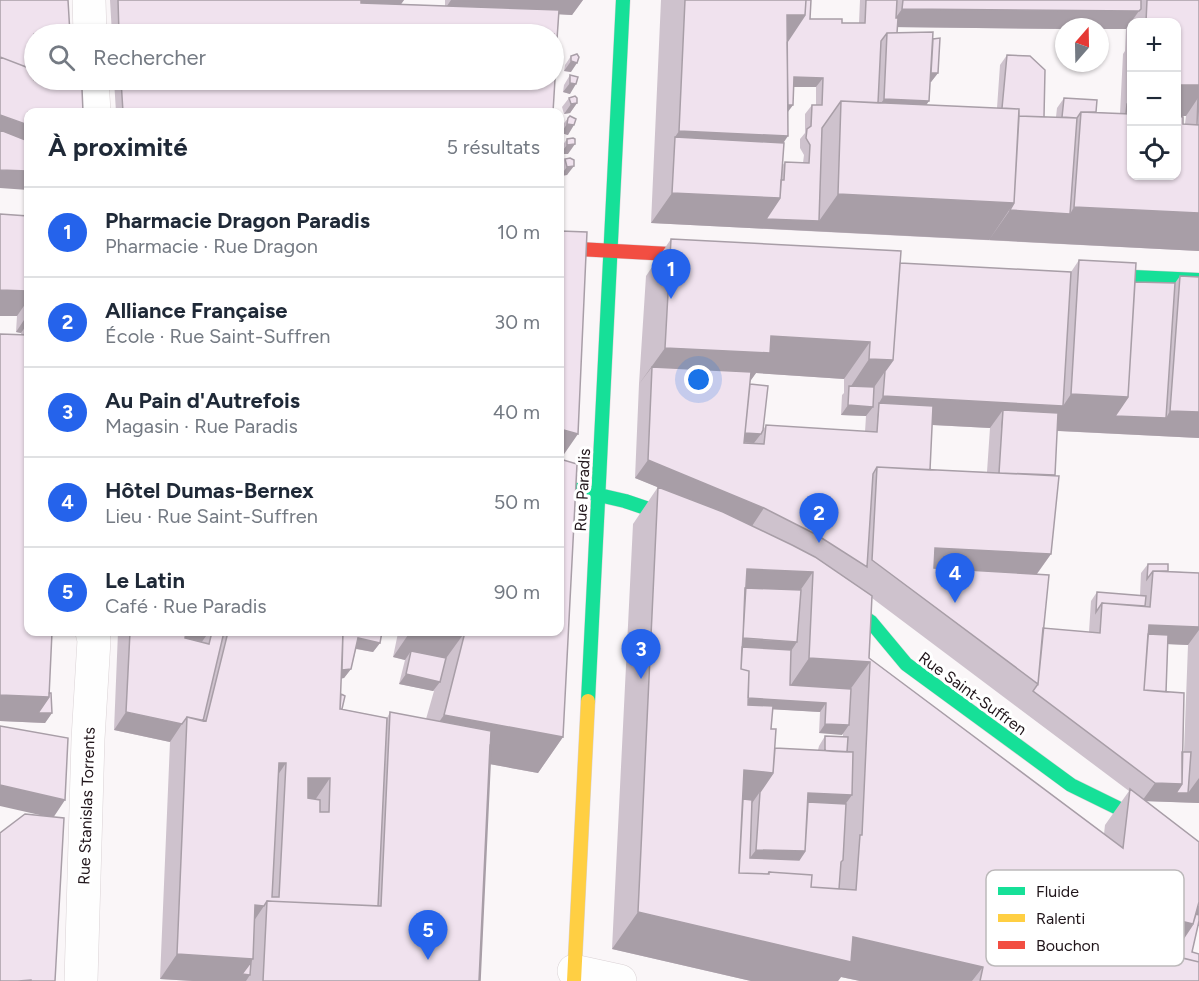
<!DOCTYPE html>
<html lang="fr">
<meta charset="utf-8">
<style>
body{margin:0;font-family:Figtree,sans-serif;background:#f6f6f7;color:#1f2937}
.controls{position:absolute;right:18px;top:18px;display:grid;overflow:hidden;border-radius:12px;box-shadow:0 2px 4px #0004}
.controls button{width:54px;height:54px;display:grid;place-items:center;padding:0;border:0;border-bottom:2px solid #e0e1e3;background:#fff;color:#1f2937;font:30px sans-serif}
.compass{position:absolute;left:1055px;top:18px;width:54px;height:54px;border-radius:50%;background:#fff;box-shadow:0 2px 4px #0004;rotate:20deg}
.you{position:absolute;left:699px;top:380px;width:21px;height:21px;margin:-15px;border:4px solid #fff;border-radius:50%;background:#1a73e8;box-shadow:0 0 0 9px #1a73e833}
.badge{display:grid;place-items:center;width:39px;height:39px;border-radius:50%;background:#2563eb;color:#fff;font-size:20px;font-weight:700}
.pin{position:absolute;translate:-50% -50px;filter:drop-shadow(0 2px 3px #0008)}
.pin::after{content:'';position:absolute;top:32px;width:21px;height:18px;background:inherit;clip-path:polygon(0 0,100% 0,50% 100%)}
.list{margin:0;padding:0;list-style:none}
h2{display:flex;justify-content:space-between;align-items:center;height:78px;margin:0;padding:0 24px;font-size:26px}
h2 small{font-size:20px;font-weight:400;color:#747a83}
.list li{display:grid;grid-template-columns:39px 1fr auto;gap:18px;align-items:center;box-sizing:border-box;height:90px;padding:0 24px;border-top:2px solid #e0e1e3}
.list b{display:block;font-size:22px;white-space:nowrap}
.list p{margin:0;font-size:20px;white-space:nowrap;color:#747a83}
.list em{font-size:20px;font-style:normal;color:#747a83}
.icon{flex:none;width:33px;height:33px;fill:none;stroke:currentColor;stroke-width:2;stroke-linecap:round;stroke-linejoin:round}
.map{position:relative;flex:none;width:1199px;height:981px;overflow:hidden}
.search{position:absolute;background:#fff;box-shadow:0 2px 4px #0004;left:24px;top:24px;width:540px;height:66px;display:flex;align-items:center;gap:15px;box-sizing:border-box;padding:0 21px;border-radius:33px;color:#747a83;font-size:22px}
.panel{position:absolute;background:#fff;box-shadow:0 2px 4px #0004;left:24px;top:108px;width:540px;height:528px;border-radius:12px}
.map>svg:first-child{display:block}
</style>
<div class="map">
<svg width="1199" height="981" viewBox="0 0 1199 981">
<rect width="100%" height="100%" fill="#faf6f8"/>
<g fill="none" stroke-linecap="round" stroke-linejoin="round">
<defs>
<path id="street" d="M89,0L90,34
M92,80L94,112
M574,971L620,981
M81,981L88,739L94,640L92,632"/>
<path id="fast" d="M1090,275L1199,280
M560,486L625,501L687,522
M834,596L871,622L906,664L1071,785L1128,813L1199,866
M588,701L623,0"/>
<path id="slow" d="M574,981L588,701"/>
<path id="jam" d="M560,248L706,256"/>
</defs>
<use href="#street" stroke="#dad2d5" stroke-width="34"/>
<use href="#fast" stroke="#dad2d5" stroke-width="15"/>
<use href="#slow" stroke="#dad2d5" stroke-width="15"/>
<use href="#jam" stroke="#dad2d5" stroke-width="15"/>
<use href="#street" stroke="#fefefe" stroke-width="33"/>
<use href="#fast" stroke="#16e098" stroke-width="14"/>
<use href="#slow" stroke="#ffcf43" stroke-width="14"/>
<use href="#jam" stroke="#f24e42" stroke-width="14"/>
</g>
<path fill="#cec2cd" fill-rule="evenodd" d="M110,0H404L401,4L445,6V0H583L572,15L559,14L556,54L559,62L555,67L553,112H116L114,80H554V34H112Z
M661,0H811L810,19L842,23H859L860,0H1199V251L651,223ZM1131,22H1176L1186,116L1185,124H1183L1131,176ZM897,27L1064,29V27H1100V29H1126L1125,51L1123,54L1120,114L1096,112L1064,98L1057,108L1056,117H1044L1007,55L1000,65L997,108L926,105L929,101L930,82H931L938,73L933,38L897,33ZM793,87H816V105H812L805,114V133L800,139V148L804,155L803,163L785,162L782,166L784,143L788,112L793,105Z
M571,56V72L564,71L565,65Z
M570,75V94L563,92L564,85Z
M569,98L577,103L570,113L564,114L562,107Z
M568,118V135L561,133V127Z
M567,139L568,154H560V149Z
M565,159L574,160L567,175L560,176V167Z
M0,214L28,216V632L49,693L52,713L45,723L0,721L21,333L16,332L17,316H0Z
M671,239L900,263L1071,272L1079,260L1135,282L1175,283L1180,276L1199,438L1057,431L1051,554L1037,574L1043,628L1089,632L1091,601L1097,592L1140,596L1141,573L1148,564L1168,571L1199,573V803L1146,801L1199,842V926H1198L1192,952L1199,981H860L841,977L838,981H751L612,949L633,524L658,487L635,478L639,384L646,276ZM756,373L844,379V393L842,395L841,415L866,416L865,432L766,425L763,430L750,384V381ZM932,425L990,428L987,472L930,470ZM872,598L1129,791L1105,825L1104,834L869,658ZM1168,644L1188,645L1184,752H1182L1166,692ZM772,709L820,712L819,733L843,734V737L825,736L819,746L818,750L775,748L771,729Z
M560,459L563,737L538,773L490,764L480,981H193L160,979L170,742L114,730L118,632H382L380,643L373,652L356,649L351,669L344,678L341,679V694L342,709L387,718L390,712L426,719L434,691L399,684L405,660L393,657L398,633L397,634L387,632H560Z"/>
<path fill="#a89ea7" d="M358,0H404L399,7L355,5Z
M451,0L482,1L475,10L445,9Z
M482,0H583L572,15L475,10Z
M902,9L1139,11L1126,29H1100V27H1064V29L889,27Z
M787,15H805L780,52Z
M571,61L577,63L571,72L564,71Z
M925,73H938L931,82H919Z
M794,77L823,78L816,87H787Z
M570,83L576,84L570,94L563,92Z
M1176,85H1199V116L1198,98L1186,116H1176Z
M1131,98V114L1127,104Z
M884,99L929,101L916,119L871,117Z
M577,103L570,113L564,114L571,104Z
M768,104L793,105L786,114Z
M0,115L28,125V163L0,153Z
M567,124L574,125L568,135L561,133Z
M679,131L788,136L763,173L675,137Z
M575,144L568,154H560L567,145Z
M574,166L567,175L560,176L567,167Z
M0,170L28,171V190L0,188Z
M672,193L780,198L819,221L838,194L1014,203L989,240L651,223Z
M1074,207L1199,213V251L989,240L1010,210L1070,214Z
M0,290L28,291V300L17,316H0Z
M28,314V333V323L21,333L16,332Z
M771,336L870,342L844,379L756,373L744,390L652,367L639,384L665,348Z
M869,359L893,360L868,396L849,389Z
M1071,394L1128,397L1166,418L1170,411L1199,412V438L1001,428L1003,410L990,428L877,422L879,403L883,396L1063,406Z
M848,405L873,407L866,416L841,415Z
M560,429L578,434L560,460Z
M740,433L761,434L754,443L733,442Z
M648,460L764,508L752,526L635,478Z
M935,548L1051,554L1033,579L918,573Z
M747,569L813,572L788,608L734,587Z
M1149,625L1199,627V630L1188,645L1142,643Z
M180,632H209L201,643L176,638Z
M387,632H399L397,634Z
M410,632H465L439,668L411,651L405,660L393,657Z
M358,638L380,643L373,652L352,648Z
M730,638L797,642L785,660L724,646Z
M809,658L870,662L844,698L784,695Z
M351,669L344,678L335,679L342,670Z
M406,674L440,682L433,691L399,684Z
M0,695L49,697L52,713L45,723L0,721Z
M722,696L826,703L820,712L715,706Z
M126,712L182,724L170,742L114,730Z
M444,715L563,737L538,773L418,751Z
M825,724L849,725L842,735L819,733Z
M279,763H286L269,788Z
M744,770L773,773L748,809L725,807Z
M308,778H330L313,803H291Z
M1199,778V803L1142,801L1155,783L1182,784L1188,793Z
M0,785L65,800L53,818L0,806Z
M808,793L852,795L839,813L802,812Z
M756,850L805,851L792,869L743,867Z
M1120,877L1158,886L1133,923L1094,914Z
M255,905L264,906L247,931Z
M1199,905V926L1182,922Z
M638,912L853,937L983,967L972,981H860L841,977L838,981H751L612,949Z
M1164,917L1193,924L1168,961L1139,954Z
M177,954L253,959L238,981H193L160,979Z
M242,974L250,975L246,981H238Z"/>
<path fill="#f0e2ee" stroke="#a89ea7" stroke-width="1.5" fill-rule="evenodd" d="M0,0H68L70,34H34V70L0,57Z
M118,0H361V3L559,10L556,54H559V62L556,63L553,112H123L121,80H554V34H119Z
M451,0H482V1Z
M685,0H806L805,15H787L788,136L679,131Z
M806,0H811L810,19H842V23H865L866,0H897L896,18H898L897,33H887L881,41L878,103L841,101L822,128L819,221L766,219L780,198L781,180H784L785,162L809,163L810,145L806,138L807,129L811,126L812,105H822L823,78L794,77L793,105H788L787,42L805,15Z
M903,0H1141V9L1139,11L902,9Z
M1147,0H1199V85H1176V22H1146Z
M933,32L929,101L884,99L887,33Z
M940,38L938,73H931L933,39Z
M577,54L579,57L577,63L571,61V56Z
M1007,55L1030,56L1045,70L1044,117L1019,116V109L1002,108Z
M0,57L34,70V80H58L82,89L83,112H28V125L0,115Z
M570,75L578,77L576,84L570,83Z
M58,80H72V85Z
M575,96L577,98V103L571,104L569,98Z
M1064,98L1097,100L1096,112H1081L1077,118L1062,117Z
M1198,98H1199V125H1197Z
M841,101L1019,109L1014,203L838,194Z
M1127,104H1131V114H1126Z
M1081,112L1131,114V176H1176V116L1183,117V124L1199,125V213L1074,207Z
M570,116L576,119L574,125L567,124L568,118Z
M1019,116L1077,118L1070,214L1010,210L1014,203Z
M0,130L28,141V171L0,170Z
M675,137L784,143L780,198L672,193Z
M573,138L575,139V144L567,145V139Z
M570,158L574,160V166L567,167L565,159Z
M0,214L28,216V291L0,290Z
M560,231L587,232L578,434L560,429Z
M671,239L901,251L893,360L869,359L870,342L771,336L770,353L665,348Z
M1079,260L1136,263L1128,397L1071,394Z
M900,263L1071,272L1063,406L883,396L885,371L893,360Z
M1180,276L1199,277V412L1170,411Z
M1135,282L1175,283L1166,418L1115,416L1128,397Z
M0,334L28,335V632H52L49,697L0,695Z
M652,367L751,372L744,443L764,444L766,425L877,432L879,403L933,406L930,470L877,467L873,474L867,567L817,535L764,508L648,460Z
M750,384L768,386L763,430L761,434L745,433Z
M849,386L874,387L873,407L848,405Z
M1003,410L1058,413L1055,475L999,473Z
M560,459L577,464L563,737L444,715L465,632H560Z
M877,467L1059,476L1051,554L935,548L934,568L1049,575L1038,684L872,560Z
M658,487L723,512L792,545L815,557L872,596L869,658L1123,848L1130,789L1199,842V902L1193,924L1164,917L1155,951L1199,962V981H980L983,967L853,937L851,962L638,912ZM747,569L813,572L809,658L870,662L862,835H860L856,890L811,887L812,875L769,872V874L739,873L744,770L773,773L776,729H771L773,706L748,705L749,671L741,669ZM1120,877L1158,886L1153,914L1116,907Z
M1148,564H1168V571H1153L1147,579Z
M1153,571L1199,573V627L1149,625L1144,690L1184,693L1182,784L1155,783L1033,691L1038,684L1043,628L1100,633L1102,603L1150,607Z
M745,588L801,590L797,642L743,638Z
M1097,592L1146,596L1145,606L1102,603L1096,612Z
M130,632H186L185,638L209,644L212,632H224L203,721L187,717L182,724L126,712Z
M228,632H343L340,709L387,718L378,906L267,901L264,906L255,905L253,959L177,954L187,717L206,721ZM279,763H286L279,897H272ZM308,778H330L329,812H320V800L308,798Z
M343,632H382L380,643L358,638L351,669L342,670Z
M1148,634L1168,635L1166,692L1144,690Z
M742,647L791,650L790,685L851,689L849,725L825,724L826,703L748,698L749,671L741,669Z
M411,651L446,658L440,682L406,674Z
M49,693H51L52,713H38L49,697Z
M341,694L345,696L342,709H340Z
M390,712L491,731L479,981H263L267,901L381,906Z
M0,726L68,738L65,800L0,785Z
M825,736L848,737L847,752L825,751Z
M490,745H491L480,981H479Z
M775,748L853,752L852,795L808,793L805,851L756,850L760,792L773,773Z
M1182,752H1191L1188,793H1176L1182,784Z
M743,799L752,800L750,858L799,860L805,851L808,802L846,804L843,860L841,862L839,889L811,887L812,875L769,872L768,874L739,873Z
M25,814L64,818L55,981H31V980L18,981H0V833Z
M1196,914L1199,915V921L1192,952L1199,954V962L1173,956L1175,951L1193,924Z
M251,962L250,975L242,974Z"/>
<g text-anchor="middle" stroke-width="6" stroke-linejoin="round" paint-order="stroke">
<g font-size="16" fill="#20151a" stroke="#fff">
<text transform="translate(582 490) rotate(-87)" y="6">Rue Paradis</text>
<text transform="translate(973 693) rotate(36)" y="6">Rue Saint-Suffren</text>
<text transform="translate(86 806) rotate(-88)" y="6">Rue Stanislas Torrents</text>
</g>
</g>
<rect x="986" y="870" width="198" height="96" rx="9" fill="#fff" stroke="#bcb9ba" stroke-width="1.5"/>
<rect x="998" y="887" width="27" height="8" fill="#16e098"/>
<rect x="998" y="914" width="27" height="8" fill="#ffcf43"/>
<rect x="998" y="941" width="27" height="8" fill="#f24e42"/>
<g font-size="16" fill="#20151a">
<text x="1036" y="897">Fluide</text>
<text x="1036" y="924">Ralenti</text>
<text x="1036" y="951">Bouchon</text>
</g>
</svg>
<div class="controls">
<button>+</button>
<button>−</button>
<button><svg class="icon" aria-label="locate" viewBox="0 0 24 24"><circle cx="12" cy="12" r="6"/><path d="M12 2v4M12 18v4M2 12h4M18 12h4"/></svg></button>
</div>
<svg class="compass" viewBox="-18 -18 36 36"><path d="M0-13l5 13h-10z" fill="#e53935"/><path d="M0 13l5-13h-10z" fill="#747a83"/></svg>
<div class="you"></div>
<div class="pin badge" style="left:671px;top:299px">1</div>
<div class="pin badge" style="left:819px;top:543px">2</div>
<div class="pin badge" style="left:641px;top:679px">3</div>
<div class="pin badge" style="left:955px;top:603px">4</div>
<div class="pin badge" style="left:428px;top:960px">5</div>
<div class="search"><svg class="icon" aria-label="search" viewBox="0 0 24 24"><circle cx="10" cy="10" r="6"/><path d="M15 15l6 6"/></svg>Rechercher</div>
<section class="panel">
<h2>À proximité<small>5 résultats</small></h2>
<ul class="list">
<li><span class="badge">1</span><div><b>Pharmacie Dragon Paradis</b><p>Pharmacie · Rue Dragon</p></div><em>10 m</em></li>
<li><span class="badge">2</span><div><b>Alliance Française</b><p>École · Rue Saint-Suffren</p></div><em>30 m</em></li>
<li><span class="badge">3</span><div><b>Au Pain d'Autrefois</b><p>Magasin · Rue Paradis</p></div><em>40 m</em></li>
<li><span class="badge">4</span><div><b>Hôtel Dumas-Bernex</b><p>Lieu · Rue Saint-Suffren</p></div><em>50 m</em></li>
<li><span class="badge">5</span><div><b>Le Latin</b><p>Café · Rue Paradis</p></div><em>90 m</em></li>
</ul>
</section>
</div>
